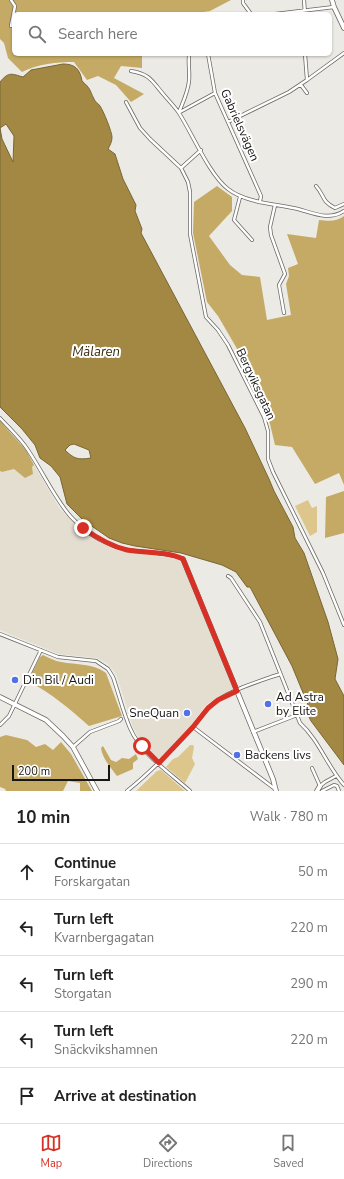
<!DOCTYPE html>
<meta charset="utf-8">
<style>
body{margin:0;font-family:"Nunito Sans",sans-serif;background:#f6f6f6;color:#222}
.scale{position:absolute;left:12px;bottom:10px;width:98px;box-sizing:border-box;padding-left:4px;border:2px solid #161614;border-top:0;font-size:11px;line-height:14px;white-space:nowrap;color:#161614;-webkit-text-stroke:3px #fff;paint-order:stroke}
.stop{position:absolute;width:12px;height:12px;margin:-9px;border:3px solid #d93025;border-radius:50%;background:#fff}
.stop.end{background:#d93025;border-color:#fff;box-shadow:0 1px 4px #0008}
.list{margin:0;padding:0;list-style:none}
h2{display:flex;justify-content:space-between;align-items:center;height:52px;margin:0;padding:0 16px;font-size:17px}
h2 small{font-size:13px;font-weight:400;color:#767676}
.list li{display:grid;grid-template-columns:26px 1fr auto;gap:12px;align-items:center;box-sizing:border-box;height:56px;padding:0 16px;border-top:1px solid #e0e0e0}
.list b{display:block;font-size:15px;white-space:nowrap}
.list p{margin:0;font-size:13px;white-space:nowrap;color:#767676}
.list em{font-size:13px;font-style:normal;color:#767676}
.icon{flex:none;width:22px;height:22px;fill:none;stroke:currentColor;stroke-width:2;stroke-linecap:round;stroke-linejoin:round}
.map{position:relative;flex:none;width:344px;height:791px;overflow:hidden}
.search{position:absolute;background:#fff;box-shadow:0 1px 3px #0004;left:12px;right:12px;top:12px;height:44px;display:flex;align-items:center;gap:10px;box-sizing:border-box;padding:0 14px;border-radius:6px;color:#767676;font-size:15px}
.sheet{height:332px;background:#fff}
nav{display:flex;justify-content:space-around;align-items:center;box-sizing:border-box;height:56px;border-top:1px solid #e0e0e0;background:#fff;font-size:11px;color:#767676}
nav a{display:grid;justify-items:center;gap:2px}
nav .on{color:#d93025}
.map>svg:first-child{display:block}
</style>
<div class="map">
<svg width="344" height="791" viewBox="0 0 344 791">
<rect width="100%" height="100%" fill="#eceae4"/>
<path fill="#e4ded1" d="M34,465L60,509L78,528L99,542L122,551L172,558L182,562L234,691L216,698L205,706L190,727L162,758H158L153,754L139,738L133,727L117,676L114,671L107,663L97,658L59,654L0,630V471L2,472L14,469L32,467Z"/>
<path fill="#ddc68b" d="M308,500L312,508L317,506V532L310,536L295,506Z
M190,745H193L194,747L192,758L195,764L185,783L166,767L173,759L178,757Z
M161,770L185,791H136L157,771Z"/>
<path fill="#c5aa65" d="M0,0H231L210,11L191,14H14V54H146L142,56V68L121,66L114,78L144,94L131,102L116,85L98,76L87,80L74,62C57,62 38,64 22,72L8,58L4,43L0,39Z
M217,186L232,197V211L209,236L230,265L242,275L260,277L267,320L291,315L286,284L289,276L288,268L298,264L287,234L316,238L319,220C329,221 336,222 344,216V485L339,473L315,484L292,447L275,445L270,424L258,393L236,347L218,316L207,302L193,233L194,202Z
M0,421L26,450L34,465L32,467L33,474L25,478L14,469L2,472L0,471Z
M344,491V533L325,538L326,497Z
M43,655C49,658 55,661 61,662C77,665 93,663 106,673L122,716L89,726C70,709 51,693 28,681L40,657Z
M6,735L27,740L36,747L45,744L53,750L61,742L71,754L92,791H80V783L68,781L63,791H6L5,789L0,787V737Z
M103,746L111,760L116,762L122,758L129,759L136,754L138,759L133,763V769L117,776C111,768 102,758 101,748Z"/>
<path fill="#a38843" stroke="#796635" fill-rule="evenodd" d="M63,64C75,64 80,69 82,81C91,89 89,89 94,99C95,102 98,103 100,106C103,110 112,132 112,137C112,142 110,145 108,149L115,154L123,179L136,205L135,211L142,229L141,233L245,428L269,479L274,491L293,527L295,538L304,553L328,622L338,659L335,679L344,696V765L311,721L309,717L311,712L292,666L250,587H247L236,572L222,565L181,553L135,546L122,543L109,538L83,520L67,504L60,477L51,466L40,458L35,445L22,429L0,407V82C9,71 12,74 23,77L31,70ZM6,124L14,136L13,162L2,139L0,128ZM74,444L89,450L91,458C78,460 74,459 65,450L70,445Z"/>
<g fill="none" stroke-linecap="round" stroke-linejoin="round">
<defs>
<path id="street" d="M11,0L15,6L11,26
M243,0V3L251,14
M304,0L305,14
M275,14L334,7
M208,54L215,93L261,196L260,201
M131,71C150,74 152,81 164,95C169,101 175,107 179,113C193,135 209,174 228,189C246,203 276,204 298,209C313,213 329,221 344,211
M307,80L344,53
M301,85L307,93
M126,102L140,128L150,139L181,168L188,182L190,192V234L206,317L218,330L228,345L264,417L268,431V459L273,472L323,573L344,625
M179,112C183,102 188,92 189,81C190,73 188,64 189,56
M180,112L215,93
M228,122L289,92L307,80L305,54
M181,168L201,150
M316,186C325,196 321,201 335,208L344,204
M240,197L234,220L252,240
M275,205L270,227L271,235L285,274L279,285L284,313
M0,418C9,428 21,439 28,450C54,489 64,526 111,545C134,555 161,549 183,559
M228,576L231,578L260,622L300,723C319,740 327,766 344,785
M0,634L58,657L96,661L108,669L113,677C119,694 123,712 130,728C141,754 169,772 190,791
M0,725L9,716L41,650
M193,727L275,789
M253,732L297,715
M73,747L90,732L119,721L121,719
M312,768L320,786L325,782L336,776
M127,791C151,772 171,751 191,729C200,719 207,707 218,700C236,688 260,681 280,674
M322,791L334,785L337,786L339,791"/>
<path id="secondary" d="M332,0L334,7L344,28
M183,559L273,779L276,791
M0,697L46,720L63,736L73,747L97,791
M317,791L320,786"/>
</defs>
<use href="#street" stroke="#6a6863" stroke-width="4"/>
<use href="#secondary" stroke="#6a6863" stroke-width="5.5"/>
<use href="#street" stroke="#fff" stroke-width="2.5"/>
<use href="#secondary" stroke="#fff" stroke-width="4"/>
</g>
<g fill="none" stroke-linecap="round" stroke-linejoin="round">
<path stroke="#d93025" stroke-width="5" d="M83,528C97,538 110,546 127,550C145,553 166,551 183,559L237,691L218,700L208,708L193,727L159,763L142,746"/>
</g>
<g fill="#5172e7" stroke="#fff" stroke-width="1.5">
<circle cx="15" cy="680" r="4"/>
<circle cx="268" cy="704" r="4"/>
<circle cx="187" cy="713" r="4"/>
<circle cx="237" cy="755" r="4"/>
</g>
<g text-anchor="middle" stroke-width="4" stroke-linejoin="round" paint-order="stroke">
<g font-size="12" fill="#161614" stroke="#fff">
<text transform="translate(240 125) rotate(66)" y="4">Gabrielsvägen</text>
<text transform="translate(256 384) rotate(65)" y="4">Bergviksgatan</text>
</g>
<g font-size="12" fill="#161614" stroke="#fff" text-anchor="start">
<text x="23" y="684">Din Bil / Audi</text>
<text x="276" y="701">Ad Astra<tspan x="276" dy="14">by Elite</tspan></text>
<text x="179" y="717" text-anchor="end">SneQuan</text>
<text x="245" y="759">Backens livs</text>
</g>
<g font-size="13" font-style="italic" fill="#362a0a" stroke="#fff">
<text x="96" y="356">Mälaren</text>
</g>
</g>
</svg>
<div class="scale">200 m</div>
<div class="stop" style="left:142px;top:746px"></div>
<div class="stop end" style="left:83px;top:528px"></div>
<div class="search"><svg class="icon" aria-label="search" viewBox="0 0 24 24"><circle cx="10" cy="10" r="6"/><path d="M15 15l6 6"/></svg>Search here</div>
</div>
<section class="sheet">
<h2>10 min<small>Walk · 780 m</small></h2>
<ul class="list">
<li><svg class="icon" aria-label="ahead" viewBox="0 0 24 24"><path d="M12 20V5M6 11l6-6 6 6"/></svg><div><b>Continue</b><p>Forskargatan</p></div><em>50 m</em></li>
<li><svg class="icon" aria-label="left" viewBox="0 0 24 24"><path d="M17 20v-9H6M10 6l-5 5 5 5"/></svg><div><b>Turn left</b><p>Kvarnbergagatan</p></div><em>220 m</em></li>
<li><svg class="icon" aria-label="left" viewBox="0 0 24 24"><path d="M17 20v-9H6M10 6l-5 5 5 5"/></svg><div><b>Turn left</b><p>Storgatan</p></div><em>290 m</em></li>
<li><svg class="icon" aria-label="left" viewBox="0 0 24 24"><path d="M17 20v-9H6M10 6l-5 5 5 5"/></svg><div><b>Turn left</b><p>Snäckvikshamnen</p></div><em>220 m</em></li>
<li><svg class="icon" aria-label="arrive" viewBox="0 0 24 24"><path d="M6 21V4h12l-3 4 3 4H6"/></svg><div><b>Arrive at destination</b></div></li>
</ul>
</section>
<nav>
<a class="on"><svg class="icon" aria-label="map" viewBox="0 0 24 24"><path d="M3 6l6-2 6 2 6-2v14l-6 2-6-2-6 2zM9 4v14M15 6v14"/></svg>Map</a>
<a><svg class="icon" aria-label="directions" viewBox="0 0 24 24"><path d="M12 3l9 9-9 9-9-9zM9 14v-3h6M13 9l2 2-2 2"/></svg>Directions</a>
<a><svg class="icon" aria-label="saved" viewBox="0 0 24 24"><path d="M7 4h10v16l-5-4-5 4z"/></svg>Saved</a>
</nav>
